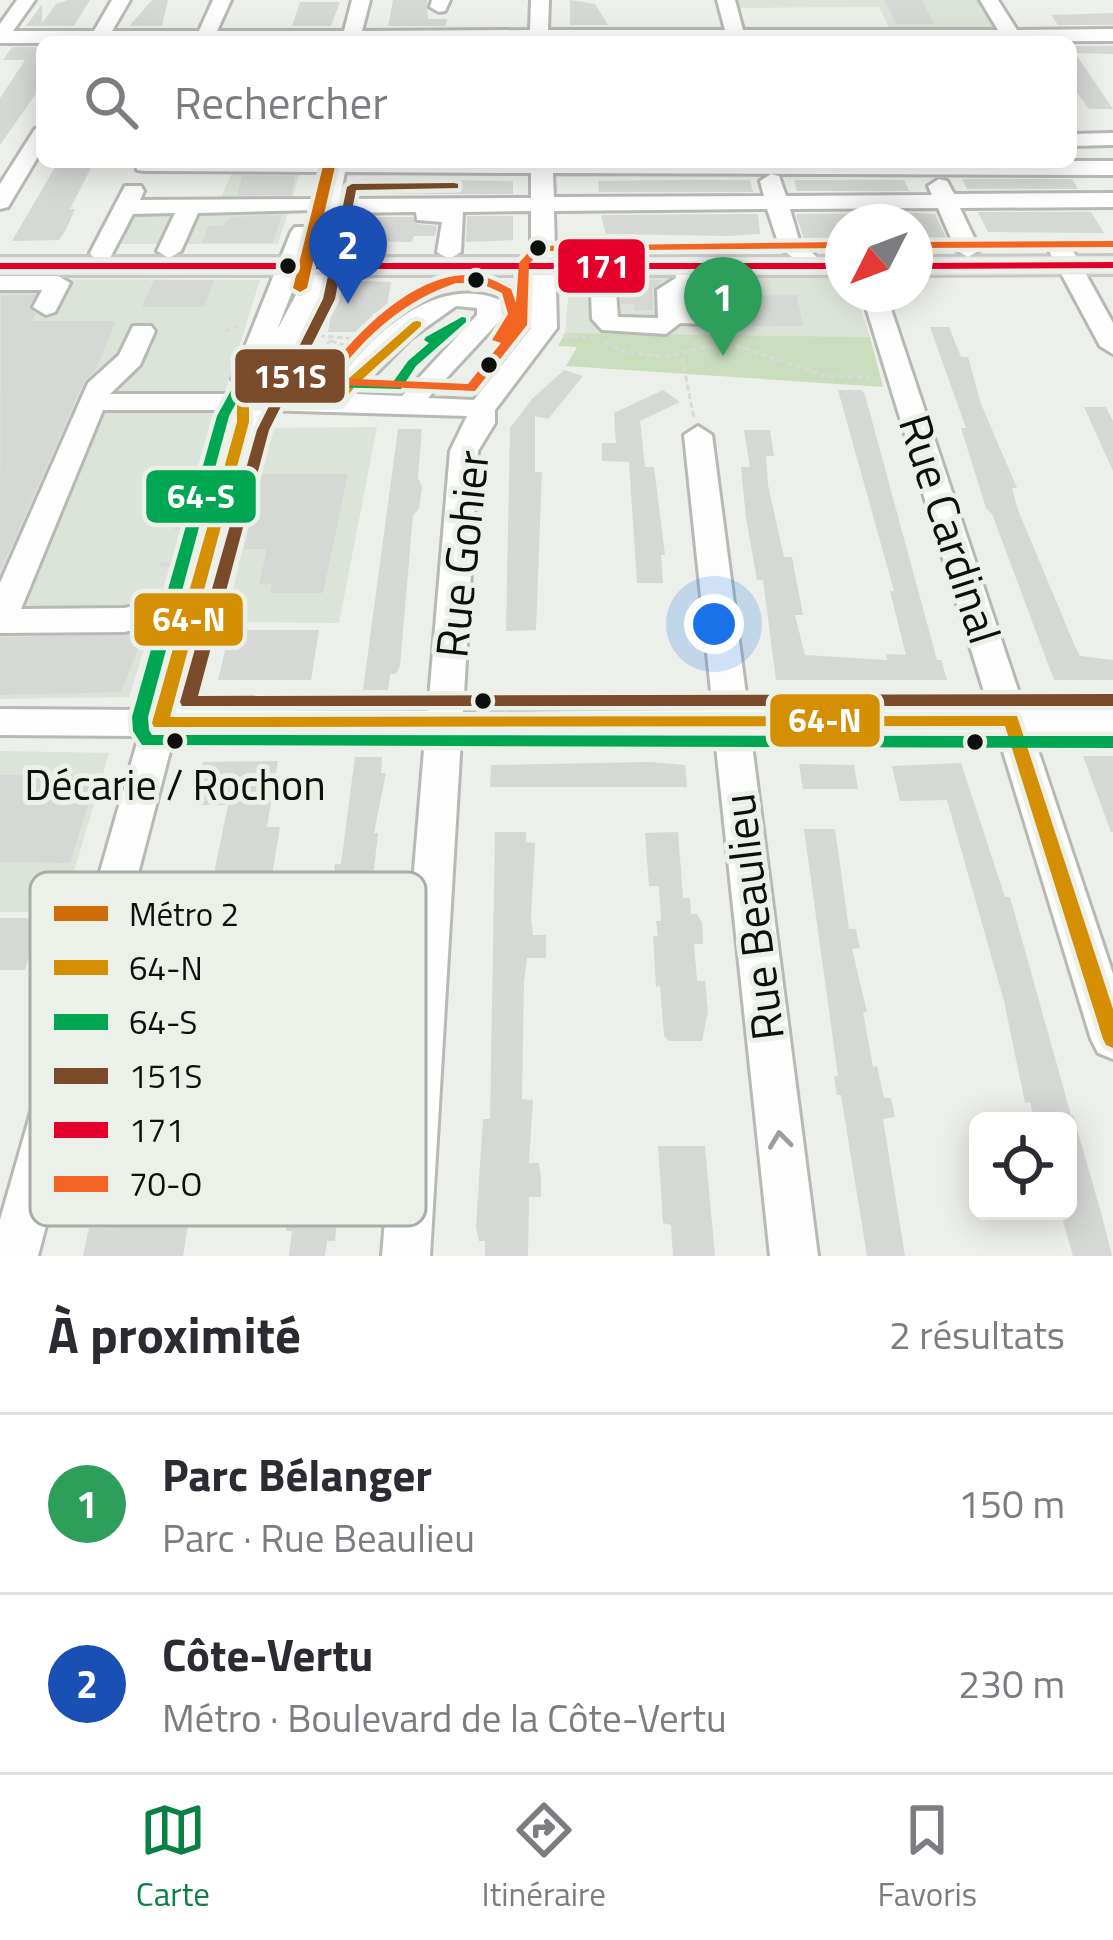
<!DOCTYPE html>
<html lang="fr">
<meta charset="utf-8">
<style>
body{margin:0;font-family:"Titillium Web",sans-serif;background:#f2f2f3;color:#2b2b33}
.controls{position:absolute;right:36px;bottom:36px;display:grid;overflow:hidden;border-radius:18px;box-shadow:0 6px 30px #0003}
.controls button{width:108px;height:108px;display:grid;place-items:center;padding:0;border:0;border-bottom:3px solid #e1e1e2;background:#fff;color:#2b2b33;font:60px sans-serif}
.compass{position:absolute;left:825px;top:204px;width:108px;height:108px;border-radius:50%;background:#fff;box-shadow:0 6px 30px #0003;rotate:228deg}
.you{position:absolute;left:714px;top:624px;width:42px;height:42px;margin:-30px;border:9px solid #fff;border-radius:50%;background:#1a73e8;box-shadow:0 0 0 18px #1a73e833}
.badge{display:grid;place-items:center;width:78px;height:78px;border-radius:50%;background:#0b8043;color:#fff;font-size:39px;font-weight:700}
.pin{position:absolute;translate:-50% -99px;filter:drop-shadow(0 3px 6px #0008)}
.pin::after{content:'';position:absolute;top:63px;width:42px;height:36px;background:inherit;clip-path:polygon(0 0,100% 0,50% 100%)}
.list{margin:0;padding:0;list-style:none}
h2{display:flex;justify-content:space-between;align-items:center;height:156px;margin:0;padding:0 48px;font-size:51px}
h2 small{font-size:39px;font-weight:400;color:#7c7c81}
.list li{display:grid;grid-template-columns:78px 1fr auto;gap:36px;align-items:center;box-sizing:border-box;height:180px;padding:0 48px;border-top:3px solid #e1e1e2}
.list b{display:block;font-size:45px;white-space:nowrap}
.list p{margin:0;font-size:39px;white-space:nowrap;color:#7c7c81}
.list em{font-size:39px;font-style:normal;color:#7c7c81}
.icon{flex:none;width:66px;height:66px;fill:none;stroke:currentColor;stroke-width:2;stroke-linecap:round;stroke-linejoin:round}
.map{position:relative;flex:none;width:1113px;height:1256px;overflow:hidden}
.search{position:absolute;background:#fff;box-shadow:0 6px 30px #0003;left:36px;right:36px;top:36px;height:132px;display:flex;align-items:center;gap:30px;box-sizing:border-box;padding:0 42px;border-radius:18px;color:#7c7c81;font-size:45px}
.sheet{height:516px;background:#fff}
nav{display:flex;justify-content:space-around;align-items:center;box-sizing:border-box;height:168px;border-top:3px solid #e1e1e2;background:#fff;font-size:33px;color:#7c7c81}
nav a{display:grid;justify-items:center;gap:6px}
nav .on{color:#0b8043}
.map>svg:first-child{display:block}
</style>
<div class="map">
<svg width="1113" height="1256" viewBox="0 0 1113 1256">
<rect width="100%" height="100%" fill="#ecefea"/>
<path fill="#dce3d8" d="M726,0H989L1010,35L893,36L879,7L728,8Z
M233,170L300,173L278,244H110L129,207L218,205Z
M843,277V294H855L870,337L565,333L570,278Z
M0,279L260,280L129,697L0,699Z
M377,427L339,623L225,622L272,428Z
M0,751L109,753L62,912H0Z"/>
<path fill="#caddbd" d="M565,333L870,337L883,387L566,366L577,347L558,346Z"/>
<path fill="#d6d8d5" d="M68,0H90L74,26H26L42,4V23L56,4Z
M152,0H168L162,26H129Z
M393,0H427L428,19H447L446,26H388Z
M570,0L595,4L608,25H570Z
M885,0H922L934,24H896Z
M300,2H340L331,26H292Z
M1113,13V25H1058L1051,15Z
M1071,46H1113V54L1075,53L1113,109H1089L1072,86Z
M12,47H42V85L0,145V98L25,60H3Z
M58,162H94L70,209H75L66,230L59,240L12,241Z
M242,176H295L291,195H237Z
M362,179L513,181V194H359Z
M962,179H1072L1078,189H967Z
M692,180H750L753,192H599L598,181Z
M794,180H904L909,191H797Z
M978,212H1091L1104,233L988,232Z
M918,213L935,214L946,238L915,239V222H843V239H804L796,214Z
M758,214L760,234L728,236L606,234L601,215Z
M282,215L273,243H202L208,226H223L230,217Z
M467,216H513V240L466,242Z
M352,217H412L417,224L437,226L435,236H414L411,242L348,241Z
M154,280H214L204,307H142Z
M332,280L391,282L386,313H373L371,332H328L334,299H328Z
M620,280H663L652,290L653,310L635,311L634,304H621Z
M1,295H35L29,308L36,314L32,321H116L96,369L84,381L0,572Z
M797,295L803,326H752L747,296Z
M930,327H949L961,357H968L981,404L1017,488H1012L1018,510L1074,644L1080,656L1113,660V680H1054L992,514L986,508L961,428H966Z
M564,370L583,376L548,419L535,416V472H542L536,630L506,631L510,428L532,399Z
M663,390L680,402L640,421L645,467H654L665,555H661L663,583H637L629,462L602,461V443H616L614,413Z
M838,390H862L865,395L937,660H941L947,680H776L763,580H757L746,518L741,467H750L744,430H770L774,456H766L768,485L784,557H792L803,615H795L805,655L887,660L886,654L906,655L890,591H894Z
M1084,407H1106L1113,421V471Z
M398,429H422L418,478L422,487L419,509L413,515L400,666L396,674H390L388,690H363Z
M262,474H348L323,593H270L272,584H259L267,549H244Z
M230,630H319L311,680H218Z
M144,633L121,692L0,695V638Z
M1083,756H1113V832H1111Z
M355,757H382L381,773H386L374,833H378L358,1016H364L362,1030L351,1075H346L341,1120H348L332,1199H339L335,1241H327L325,1256H289L292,1231H286L287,1220L289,1209L295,1208L302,1150H297L299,1129H305L313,1070H306L309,1041L314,1005L322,1004L324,999L337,891H332L335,864H341Z
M278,761L267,827H280L269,893H250L238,969L152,970L163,917H205L228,805H193L203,762Z
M650,762L685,765L687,787H490L491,765Z
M961,763L1005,897H1010L1071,1115L1033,1116L1030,1102L1025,1103L1004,1001L947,800L900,801L892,766Z
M799,764L854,765L858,789H803Z
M0,775L97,776L70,863L0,862Z
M804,829H835L849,929H856L860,948L852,949L867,1012H863L873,1067L877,1066L884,1098H891L895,1117L883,1119L905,1256H867L841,1095H837L834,1076H838Z
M495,832H526V842L535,843L531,917L533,935H546V958H527L524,981L522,1099L533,1100L529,1163H539L541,1178V1197H529L528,1256H485V1241H479L476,1227L483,1119H490Z
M678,832L683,898H690L691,914H697L702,923L703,944H694L697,981H705L708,1012L702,1041H669L664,1036L660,986L656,987L653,936H658L656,921H661L659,886H649L645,833Z
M0,918H40L25,970H0Z
M1073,1115L1102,1216L1112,1256H1073L1060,1211H1068V1116Z
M658,1146H705L715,1256H673L671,1225L663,1223Z
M188,1226L183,1256H83L89,1228Z"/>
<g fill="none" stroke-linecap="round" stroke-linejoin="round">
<defs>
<path id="minor" d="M17,0H35L13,31H94L112,0H130L112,31H199L213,0H231L217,31H344L352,0H370L362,31L530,30L531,0H549L548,30H725L717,0H735L743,30H998L980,0H998L1017,30L1113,29V41L0,43V24Z
M432,0H450L445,11L439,12L430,7Z
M42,127V150L8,207L0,209V184L35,129Z
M1113,133V145L1071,146V134Z
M1113,161V175L553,173L554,197L764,196L760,181L771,174L779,176L786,196L932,195L928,186L939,179L947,181L954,194L1113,193V207L960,208L980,250L968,257L956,250L938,208L790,209L799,240L826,266L814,273L780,248L767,209L554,211L557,328L495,410V423L478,451L463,712L713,710L684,435L698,426L712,435L748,710L989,708L862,294H886L1024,708H1113V734L1033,735L1113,974V1059L1098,1053L1091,1039L998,735L751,737L818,1256H770L715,737L461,738L430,1256H382L425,738L174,736L38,1256H0V1220L139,736L0,735V709L147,710L172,622L124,632L0,633V583L88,383L119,355L133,326H151L155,331L140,365L110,394H244L248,386L232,379L291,232L295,227H311L315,210L198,213L181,251L169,258L157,251L175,213L133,214L110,258H94L90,253L125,186H141L144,191L140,200L317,199L323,172L145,171L137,170L136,162ZM345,172L531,173V198L340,199ZM531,211V328L474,400L428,398L503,317L500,300C433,272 364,341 329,394H271L321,293L337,213L416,212L417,220L442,222L437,252L449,259L461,252L463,212ZM304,261L297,293L277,330ZM456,306L477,308V315L402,396L356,394L411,338ZM103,410H235L178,598L124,608L21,609ZM263,410L467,416L450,451L428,711L181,710Z
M1060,242L1072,249L1113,323V354L1100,346L1048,249Z
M602,260L614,267L618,317L658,318L657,290L676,278L675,267L687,260L696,262L700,274L732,276L741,317L728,325L680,323L666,334L602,330L592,319L590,267ZM696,288H712L714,309H698Z
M0,276H58L70,283L55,312L46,315L33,307L42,290H0Z"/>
<path id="major" d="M1113,256V274L915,275V257Z
M0,257H843V275H0Z"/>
</defs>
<use href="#minor" stroke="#b7b9b5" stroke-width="6"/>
<use href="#major" stroke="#c7c9c7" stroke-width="6"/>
<path stroke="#d9dad9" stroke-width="3" stroke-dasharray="6 3" stroke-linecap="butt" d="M500,289L516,295V311L523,314
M224,331L241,325
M310,335L358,339
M563,336L593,338
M331,341L354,348
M604,342L627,352L666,357L703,347L737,346L825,376L876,378
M682,358L694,418
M479,366L501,348L500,341
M296,377L333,338
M289,378H309L338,360
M458,391L478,369"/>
<path stroke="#d9dad9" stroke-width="4.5" stroke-dasharray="9 6" stroke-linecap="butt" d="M174,528L188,527
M160,565L177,564"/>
<use href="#minor" fill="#fcfdfc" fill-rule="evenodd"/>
<use href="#major" fill="#e8e4e7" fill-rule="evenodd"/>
<defs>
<path id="bus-1" d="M417,321L421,322V326L355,386L341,405L249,406V422L170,717L1017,716L1113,1009V1048L1106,1045L1103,1039L1005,726L154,727L152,723L237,422V402L243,398H333L347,380L413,322Z"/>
<path id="bus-2" d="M462,317L466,318V322L416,366L401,389L255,385L243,390L229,416L148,717L149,730L152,735L1113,736V748L142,745L133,731L132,717L217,416L234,385L253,377L393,382L408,361L429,343L424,340L426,337Z"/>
<path id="bus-3" d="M454,183L458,184V188L356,190L335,299L269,430L198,696L1113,694V706H182L180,702L257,430L323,299L347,187L352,184Z"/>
<path id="bus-4" d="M1113,262V268L915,269V263Z
M0,263H843V269H0Z"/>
<path id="bus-5" d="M1113,241V247L915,248V242Z
M843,242V248L541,251L529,264L527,325L475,391L338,385L332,381L323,394L319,395L313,391C346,343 418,261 485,277C494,280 503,285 511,289L516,303L519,263L534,246ZM456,283H480L502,293L508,314L492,340L501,343L468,384L334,378C366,335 405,300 456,283Z"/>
</defs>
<use href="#bus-1" stroke="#ebf1e8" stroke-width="9"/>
<use href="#bus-2" stroke="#ebf1e8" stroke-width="9"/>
<use href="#bus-3" stroke="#ebf1e8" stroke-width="9"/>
<use href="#bus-4" stroke="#ebf1e8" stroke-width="9"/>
<use href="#bus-5" stroke="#ebf1e8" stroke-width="9"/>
<use href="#bus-1" fill="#d48f02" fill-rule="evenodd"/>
<use href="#bus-2" fill="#00a651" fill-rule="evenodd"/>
<use href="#bus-3" fill="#7a4b2a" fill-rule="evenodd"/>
<use href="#bus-4" fill="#e4002b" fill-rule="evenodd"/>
<use href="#bus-5" fill="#f26522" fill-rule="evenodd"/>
<defs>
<path id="metro-1" d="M324,162H336L307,288L300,292L293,288Z"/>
</defs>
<use href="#metro-1" stroke="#ebf1e8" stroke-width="9"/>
<use href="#metro-1" fill="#d06d07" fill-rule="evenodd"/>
</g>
<defs><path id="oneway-chevron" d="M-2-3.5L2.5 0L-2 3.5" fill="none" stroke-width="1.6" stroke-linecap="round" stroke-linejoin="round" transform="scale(3)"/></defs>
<use stroke="#9c9e9c" href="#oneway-chevron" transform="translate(780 1140) rotate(-97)"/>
<g fill="#0d0f0c" stroke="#ebf1e8" stroke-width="4.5">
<circle cx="538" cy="248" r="10"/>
<circle cx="288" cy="266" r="10"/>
<circle cx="476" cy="280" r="10"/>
<circle cx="489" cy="365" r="10"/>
<circle cx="483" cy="701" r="10"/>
<circle cx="175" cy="741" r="10"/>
<circle cx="975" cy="742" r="10"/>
</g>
<g text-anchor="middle" stroke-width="10" stroke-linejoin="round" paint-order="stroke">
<g font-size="42" fill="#0d0f0c" stroke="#ebf1e8">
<text x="175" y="800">Décarie / Rochon</text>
</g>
<g font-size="45" fill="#0d0f0c" stroke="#ebf1e8">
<text transform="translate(950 529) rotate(72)" y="16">Rue Cardinal</text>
<text transform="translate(462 554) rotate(-84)" y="16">Rue Gohier</text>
<text transform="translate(753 917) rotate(-97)" y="16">Rue Beaulieu</text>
</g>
</g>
<rect x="30" y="872" width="396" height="354" rx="18" fill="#ebf1e8" stroke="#a8ada6" stroke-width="3"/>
<rect x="54" y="906" width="54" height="15" fill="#d06d07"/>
<rect x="54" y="960" width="54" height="15" fill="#d48f02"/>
<rect x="54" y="1014" width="54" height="16" fill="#00a651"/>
<rect x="54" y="1068" width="54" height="16" fill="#7a4b2a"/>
<rect x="54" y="1122" width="54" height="16" fill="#e4002b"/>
<rect x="54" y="1176" width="54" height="16" fill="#f26522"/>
<g font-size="33" fill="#0d0f0c">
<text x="129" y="926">Métro 2</text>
<text x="129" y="980">64-N</text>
<text x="129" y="1034">64-S</text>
<text x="129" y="1088">151S</text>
<text x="129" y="1142">171</text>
<text x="129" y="1196">70-O</text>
</g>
<g stroke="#ebf1e8" stroke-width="4.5">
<rect x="556" y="237" width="91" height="58" rx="12" fill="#e4002b"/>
<rect x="233" y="347" width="114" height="58" rx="12" fill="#7a4b2a"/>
<rect x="144" y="468" width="114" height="57" rx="12" fill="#00a651"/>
<rect x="132" y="591" width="113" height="57" rx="12" fill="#d48f02"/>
<rect x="768" y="692" width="114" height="57" rx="12" fill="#d48f02"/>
</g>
<g font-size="33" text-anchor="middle" font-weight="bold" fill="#fff">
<text x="602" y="278">171</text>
<text x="290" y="388">151S</text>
<text x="201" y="508">64-S</text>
<text x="189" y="631">64-N</text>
<text x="825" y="732">64-N</text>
</g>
</svg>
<div class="controls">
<button><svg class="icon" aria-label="locate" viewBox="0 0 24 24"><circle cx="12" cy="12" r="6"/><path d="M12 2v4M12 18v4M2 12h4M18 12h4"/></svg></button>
</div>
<svg class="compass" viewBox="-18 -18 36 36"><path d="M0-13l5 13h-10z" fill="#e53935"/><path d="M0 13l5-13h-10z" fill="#7c7c81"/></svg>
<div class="you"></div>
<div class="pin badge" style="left:723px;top:356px;background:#2e9e5b">1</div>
<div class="pin badge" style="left:348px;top:304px;background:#1a4fb4">2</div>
<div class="search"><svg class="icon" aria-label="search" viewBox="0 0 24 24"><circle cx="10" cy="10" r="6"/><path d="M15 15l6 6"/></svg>Rechercher</div>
</div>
<section class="sheet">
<h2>À proximité<small>2 résultats</small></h2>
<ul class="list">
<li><span class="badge" style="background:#2e9e5b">1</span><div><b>Parc Bélanger</b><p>Parc · Rue Beaulieu</p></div><em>150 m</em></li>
<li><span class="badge" style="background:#1a4fb4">2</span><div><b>Côte-Vertu</b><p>Métro · Boulevard de la Côte-Vertu</p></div><em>230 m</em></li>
</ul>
</section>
<nav>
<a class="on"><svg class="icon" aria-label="map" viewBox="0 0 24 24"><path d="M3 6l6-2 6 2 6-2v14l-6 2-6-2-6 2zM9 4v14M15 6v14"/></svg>Carte</a>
<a><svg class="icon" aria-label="directions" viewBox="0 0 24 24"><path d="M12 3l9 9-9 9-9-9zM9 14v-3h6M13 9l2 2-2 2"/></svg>Itinéraire</a>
<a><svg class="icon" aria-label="saved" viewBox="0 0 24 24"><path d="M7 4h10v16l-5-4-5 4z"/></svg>Favoris</a>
</nav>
